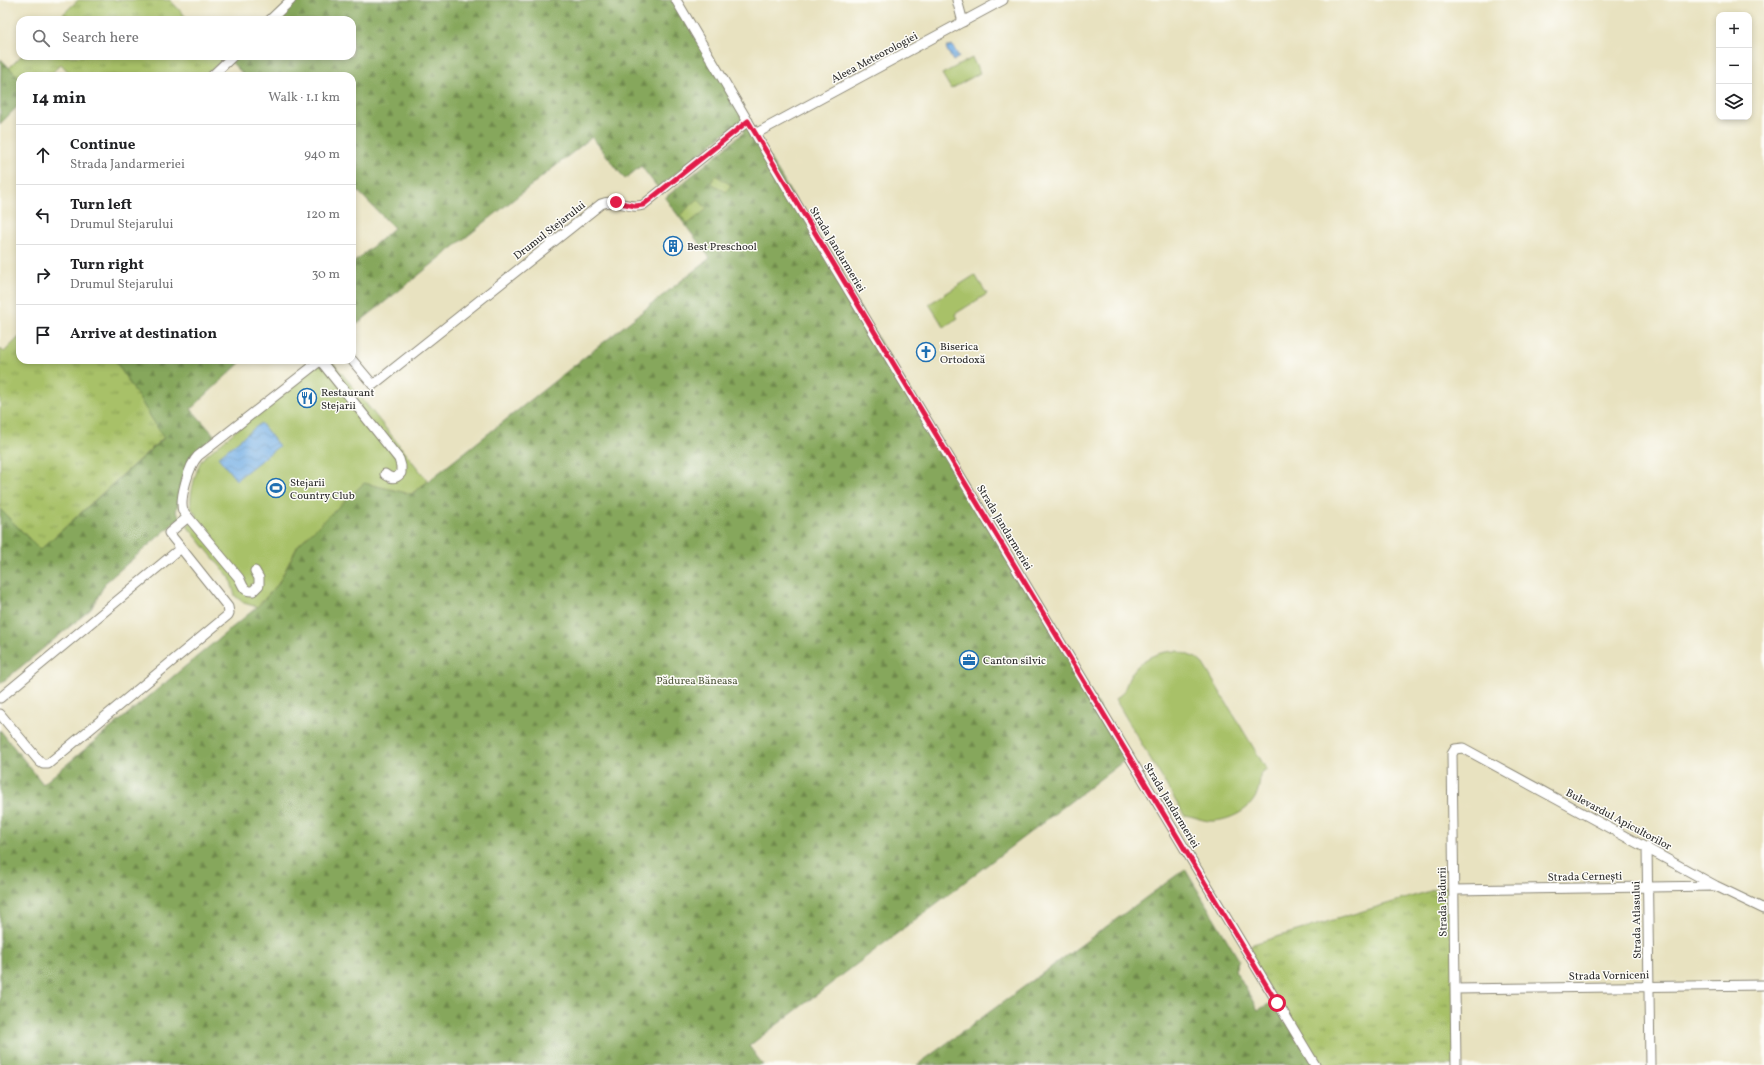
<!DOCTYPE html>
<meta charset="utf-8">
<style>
body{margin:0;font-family:Vollkorn,serif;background:#f2f2f2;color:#202124}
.controls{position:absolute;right:12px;top:12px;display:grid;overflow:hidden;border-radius:8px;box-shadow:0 2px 6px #0003}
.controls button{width:36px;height:36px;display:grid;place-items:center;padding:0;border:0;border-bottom:1px solid #e0e0e0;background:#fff;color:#202124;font:20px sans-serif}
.stop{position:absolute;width:12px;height:12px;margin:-9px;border:3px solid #e11d48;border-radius:50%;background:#fff}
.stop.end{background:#e11d48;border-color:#fff;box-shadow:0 1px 4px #0008}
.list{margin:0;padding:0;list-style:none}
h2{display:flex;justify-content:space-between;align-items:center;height:52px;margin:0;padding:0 16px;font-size:17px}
h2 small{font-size:13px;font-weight:400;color:#757577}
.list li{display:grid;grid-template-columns:26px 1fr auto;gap:12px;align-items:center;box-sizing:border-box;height:60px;padding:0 16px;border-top:1px solid #e0e0e0}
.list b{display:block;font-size:15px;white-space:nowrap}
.list p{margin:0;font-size:13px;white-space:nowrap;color:#757577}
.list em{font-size:13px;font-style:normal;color:#757577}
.icon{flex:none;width:22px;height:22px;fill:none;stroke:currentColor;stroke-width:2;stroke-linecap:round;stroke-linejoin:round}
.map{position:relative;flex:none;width:1764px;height:1065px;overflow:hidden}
.search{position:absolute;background:#fff;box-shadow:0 2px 6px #0003;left:16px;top:16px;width:340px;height:44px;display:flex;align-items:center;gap:10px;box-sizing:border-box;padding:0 14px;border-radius:12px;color:#757577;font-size:15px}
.panel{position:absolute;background:#fff;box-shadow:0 2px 6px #0003;left:16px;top:72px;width:340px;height:292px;border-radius:12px}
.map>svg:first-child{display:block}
</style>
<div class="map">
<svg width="1764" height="1065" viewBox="0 0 1764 1065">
<defs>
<pattern id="grass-tufts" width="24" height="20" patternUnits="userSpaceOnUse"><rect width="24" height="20" fill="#a8c167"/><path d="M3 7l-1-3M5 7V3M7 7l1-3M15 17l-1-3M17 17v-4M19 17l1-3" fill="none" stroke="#899d55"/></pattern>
<pattern id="forest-firs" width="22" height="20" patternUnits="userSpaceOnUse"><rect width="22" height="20" fill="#86a75c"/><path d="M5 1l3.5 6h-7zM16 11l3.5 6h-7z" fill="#6e884c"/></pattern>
<pattern id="water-waves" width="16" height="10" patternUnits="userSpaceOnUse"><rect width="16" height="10" fill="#75afe5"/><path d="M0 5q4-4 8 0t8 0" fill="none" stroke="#608fba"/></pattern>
</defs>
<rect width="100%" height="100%" fill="#fdfcf7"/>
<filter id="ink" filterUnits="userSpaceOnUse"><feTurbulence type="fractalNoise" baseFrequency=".025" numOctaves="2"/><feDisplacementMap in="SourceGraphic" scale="8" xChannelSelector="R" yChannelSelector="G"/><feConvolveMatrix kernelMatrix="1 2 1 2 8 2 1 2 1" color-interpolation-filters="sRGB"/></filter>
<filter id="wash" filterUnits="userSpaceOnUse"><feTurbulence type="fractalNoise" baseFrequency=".012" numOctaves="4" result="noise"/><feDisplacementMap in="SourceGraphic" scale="16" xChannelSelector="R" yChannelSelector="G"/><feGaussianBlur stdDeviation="0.9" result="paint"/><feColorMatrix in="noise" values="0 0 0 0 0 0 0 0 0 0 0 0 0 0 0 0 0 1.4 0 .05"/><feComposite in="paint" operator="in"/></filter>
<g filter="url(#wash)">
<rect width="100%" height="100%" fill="#e8e2c0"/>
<path fill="url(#grass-tufts)" stroke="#6a7649" d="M78,0H170L189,20H57Z
M21,56H225V57L206,76H72L61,64L49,76H20V79L9,68Z
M20,336V360H115L164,437L40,550L0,509V348L4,352Z
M1447,886L1454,890L1456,1065H1315L1246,952L1253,944Z"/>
<path fill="url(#forest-firs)" stroke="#586944" d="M291,0H675L1129,757L749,1046L763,1065H0V730L43,784L257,607L278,584L298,545L364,483L412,494L710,258L665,198L744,132L738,122L658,188L641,166L625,179L592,137L352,328V264L394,228L352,185V76H245L229,60L233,56H352V20H270Z
M1,59L20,79V104L0,124Z
M115,360H243L191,409L215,436L189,458L176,512L181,517L106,582L91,609L0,684V509L40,550L164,438Z
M1185,869L1239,960L1235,970L1258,1010L1269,1004L1277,1003L1315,1065H917Z"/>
<path fill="#a8c167" stroke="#6a7649" d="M972,58L980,73L951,89L942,74Z
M715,175L731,185L726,192L711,183Z
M698,199L707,209L688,224L680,215Z
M975,275L987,294L955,314L958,318L944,327L929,304Z
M321,360H331L428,481L411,494L364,483L298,545L278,584L257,607L244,603L235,596L230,578L187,526L197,516C195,513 192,510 191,506C189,496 197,465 203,458Z
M1178,651L1196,658L1203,664L1267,770L1260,774C1260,782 1259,789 1256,796C1249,812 1225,822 1209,821C1200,820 1193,816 1184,815L1115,699C1126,692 1124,688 1130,676C1140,658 1159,651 1178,651Z"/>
<path fill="url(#water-waves)" stroke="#506d88" d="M952,45L959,57L953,61L946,48Z
M261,423L279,446L236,480L218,457Z"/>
</g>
<g filter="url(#ink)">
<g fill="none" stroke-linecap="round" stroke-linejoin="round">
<defs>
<path id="minor" d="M676,0L811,228L1315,1065
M957,0L963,22
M270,20L291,0
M212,76L233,56
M755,134L1003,0
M320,360L399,459L401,466V473C396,479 391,479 385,474
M352,360L373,385L601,204C615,197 629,210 643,205L748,121
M255,571L259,578V585L253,591C243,592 243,585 239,578L183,511C179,499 189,465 198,456L321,360
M0,698L181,548
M0,714L40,762L43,764H48L228,615L229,613L228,607L169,533L188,517
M1647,847L1650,1065
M1454,890L1715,886
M1455,989L1764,985
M1456,1065L1452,754L1455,749L1463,748L1716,886L1764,909"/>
</defs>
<use href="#minor" stroke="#8a8676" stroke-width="11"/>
<use href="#minor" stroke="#fff" stroke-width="9"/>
</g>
</g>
<g fill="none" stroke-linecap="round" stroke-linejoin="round" filter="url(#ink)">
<path stroke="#e11d48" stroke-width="5" d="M616,202L635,206L643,205L748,121L1277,1003"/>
</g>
<defs>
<symbol id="building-ring" viewBox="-11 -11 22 22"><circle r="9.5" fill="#fdfcf7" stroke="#1f6fb2" stroke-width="1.5"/><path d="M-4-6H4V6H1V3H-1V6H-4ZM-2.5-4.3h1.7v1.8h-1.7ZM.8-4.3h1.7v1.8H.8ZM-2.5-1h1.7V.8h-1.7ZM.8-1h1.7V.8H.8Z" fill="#1f6fb2"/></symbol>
<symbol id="church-ring" viewBox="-11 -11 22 22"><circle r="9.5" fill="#fdfcf7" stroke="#1f6fb2" stroke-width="1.5"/><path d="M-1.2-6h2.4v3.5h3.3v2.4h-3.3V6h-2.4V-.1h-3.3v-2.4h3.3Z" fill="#1f6fb2"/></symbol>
<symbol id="restaurant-ring" viewBox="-11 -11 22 22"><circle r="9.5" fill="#fdfcf7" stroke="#1f6fb2" stroke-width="1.5"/><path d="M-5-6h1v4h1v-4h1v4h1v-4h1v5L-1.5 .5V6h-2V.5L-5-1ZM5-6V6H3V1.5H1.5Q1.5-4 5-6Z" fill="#1f6fb2"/></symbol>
<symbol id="stadium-ring" viewBox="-11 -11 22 22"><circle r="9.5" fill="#fdfcf7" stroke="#1f6fb2" stroke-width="1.5"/><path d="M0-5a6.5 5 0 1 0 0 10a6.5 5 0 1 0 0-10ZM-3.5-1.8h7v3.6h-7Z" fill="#1f6fb2"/></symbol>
<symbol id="office-ring" viewBox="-11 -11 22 22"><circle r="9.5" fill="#fdfcf7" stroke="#1f6fb2" stroke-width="1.5"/><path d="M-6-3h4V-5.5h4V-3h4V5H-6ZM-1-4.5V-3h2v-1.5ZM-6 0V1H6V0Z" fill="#1f6fb2"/></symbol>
</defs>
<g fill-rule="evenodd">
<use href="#building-ring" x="662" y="235" width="22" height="22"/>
<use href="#church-ring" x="915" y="341" width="22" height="22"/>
<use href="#restaurant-ring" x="296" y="387" width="22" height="22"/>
<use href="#stadium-ring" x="265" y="477" width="22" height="22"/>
<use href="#office-ring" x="958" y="649" width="22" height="22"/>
</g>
<g text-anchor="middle" stroke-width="3" stroke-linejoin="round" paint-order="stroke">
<g font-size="11" fill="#2b2b2b" stroke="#fdfcf7">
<text transform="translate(874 57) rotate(-28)" y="4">Aleea Meteorologiei</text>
<text transform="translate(549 230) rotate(-38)" y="4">Drumul Stejarului</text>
<text transform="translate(838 249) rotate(59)" y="4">Strada Jandarmeriei</text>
<text transform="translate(1005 527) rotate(59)" y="4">Strada Jandarmeriei</text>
<text transform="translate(1172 805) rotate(59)" y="4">Strada Jandarmeriei</text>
<text transform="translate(1619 819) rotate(28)" y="4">Bulevardul Apicultorilor</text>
<text transform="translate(1585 876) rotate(-1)" y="4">Strada Cernești</text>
<text transform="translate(1442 902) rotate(-91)" y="4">Strada Pădurii</text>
<text transform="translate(1636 920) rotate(-91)" y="4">Strada Atlasului</text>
<text transform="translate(1609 975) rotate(-1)" y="4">Strada Vorniceni</text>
</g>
<g font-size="11" fill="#2b2b2b" stroke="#fdfcf7" text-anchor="start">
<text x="687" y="250">Best Preschool</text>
<text x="940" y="350">Biserica<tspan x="940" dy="13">Ortodoxă</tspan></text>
<text x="321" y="396">Restaurant<tspan x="321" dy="13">Stejarii</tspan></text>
<text x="290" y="486">Stejarii<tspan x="290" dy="13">Country Club</tspan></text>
<text x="983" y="664">Canton silvic</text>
</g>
<g font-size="11" fill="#50583d" stroke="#fdfcf7">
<text x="697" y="684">Pădurea Băneasa</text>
</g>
</g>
</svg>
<div class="controls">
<button>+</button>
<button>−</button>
<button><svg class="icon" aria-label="layers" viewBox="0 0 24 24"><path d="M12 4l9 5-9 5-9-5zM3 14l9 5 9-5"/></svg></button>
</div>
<div class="stop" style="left:1277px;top:1003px"></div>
<div class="stop end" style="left:616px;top:202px"></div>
<div class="search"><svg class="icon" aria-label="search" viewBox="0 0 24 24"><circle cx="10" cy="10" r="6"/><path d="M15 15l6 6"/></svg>Search here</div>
<section class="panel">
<h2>14 min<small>Walk · 1.1 km</small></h2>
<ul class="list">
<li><svg class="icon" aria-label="ahead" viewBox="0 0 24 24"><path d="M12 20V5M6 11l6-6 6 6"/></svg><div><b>Continue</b><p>Strada Jandarmeriei</p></div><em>940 m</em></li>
<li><svg class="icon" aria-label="left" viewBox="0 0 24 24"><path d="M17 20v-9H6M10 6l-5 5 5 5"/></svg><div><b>Turn left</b><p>Drumul Stejarului</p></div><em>120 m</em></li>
<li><svg class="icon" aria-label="right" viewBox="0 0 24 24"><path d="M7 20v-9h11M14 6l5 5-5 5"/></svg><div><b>Turn right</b><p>Drumul Stejarului</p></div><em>30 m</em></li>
<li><svg class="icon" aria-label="arrive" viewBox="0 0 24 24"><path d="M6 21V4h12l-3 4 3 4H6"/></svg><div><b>Arrive at destination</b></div></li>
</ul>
</section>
</div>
